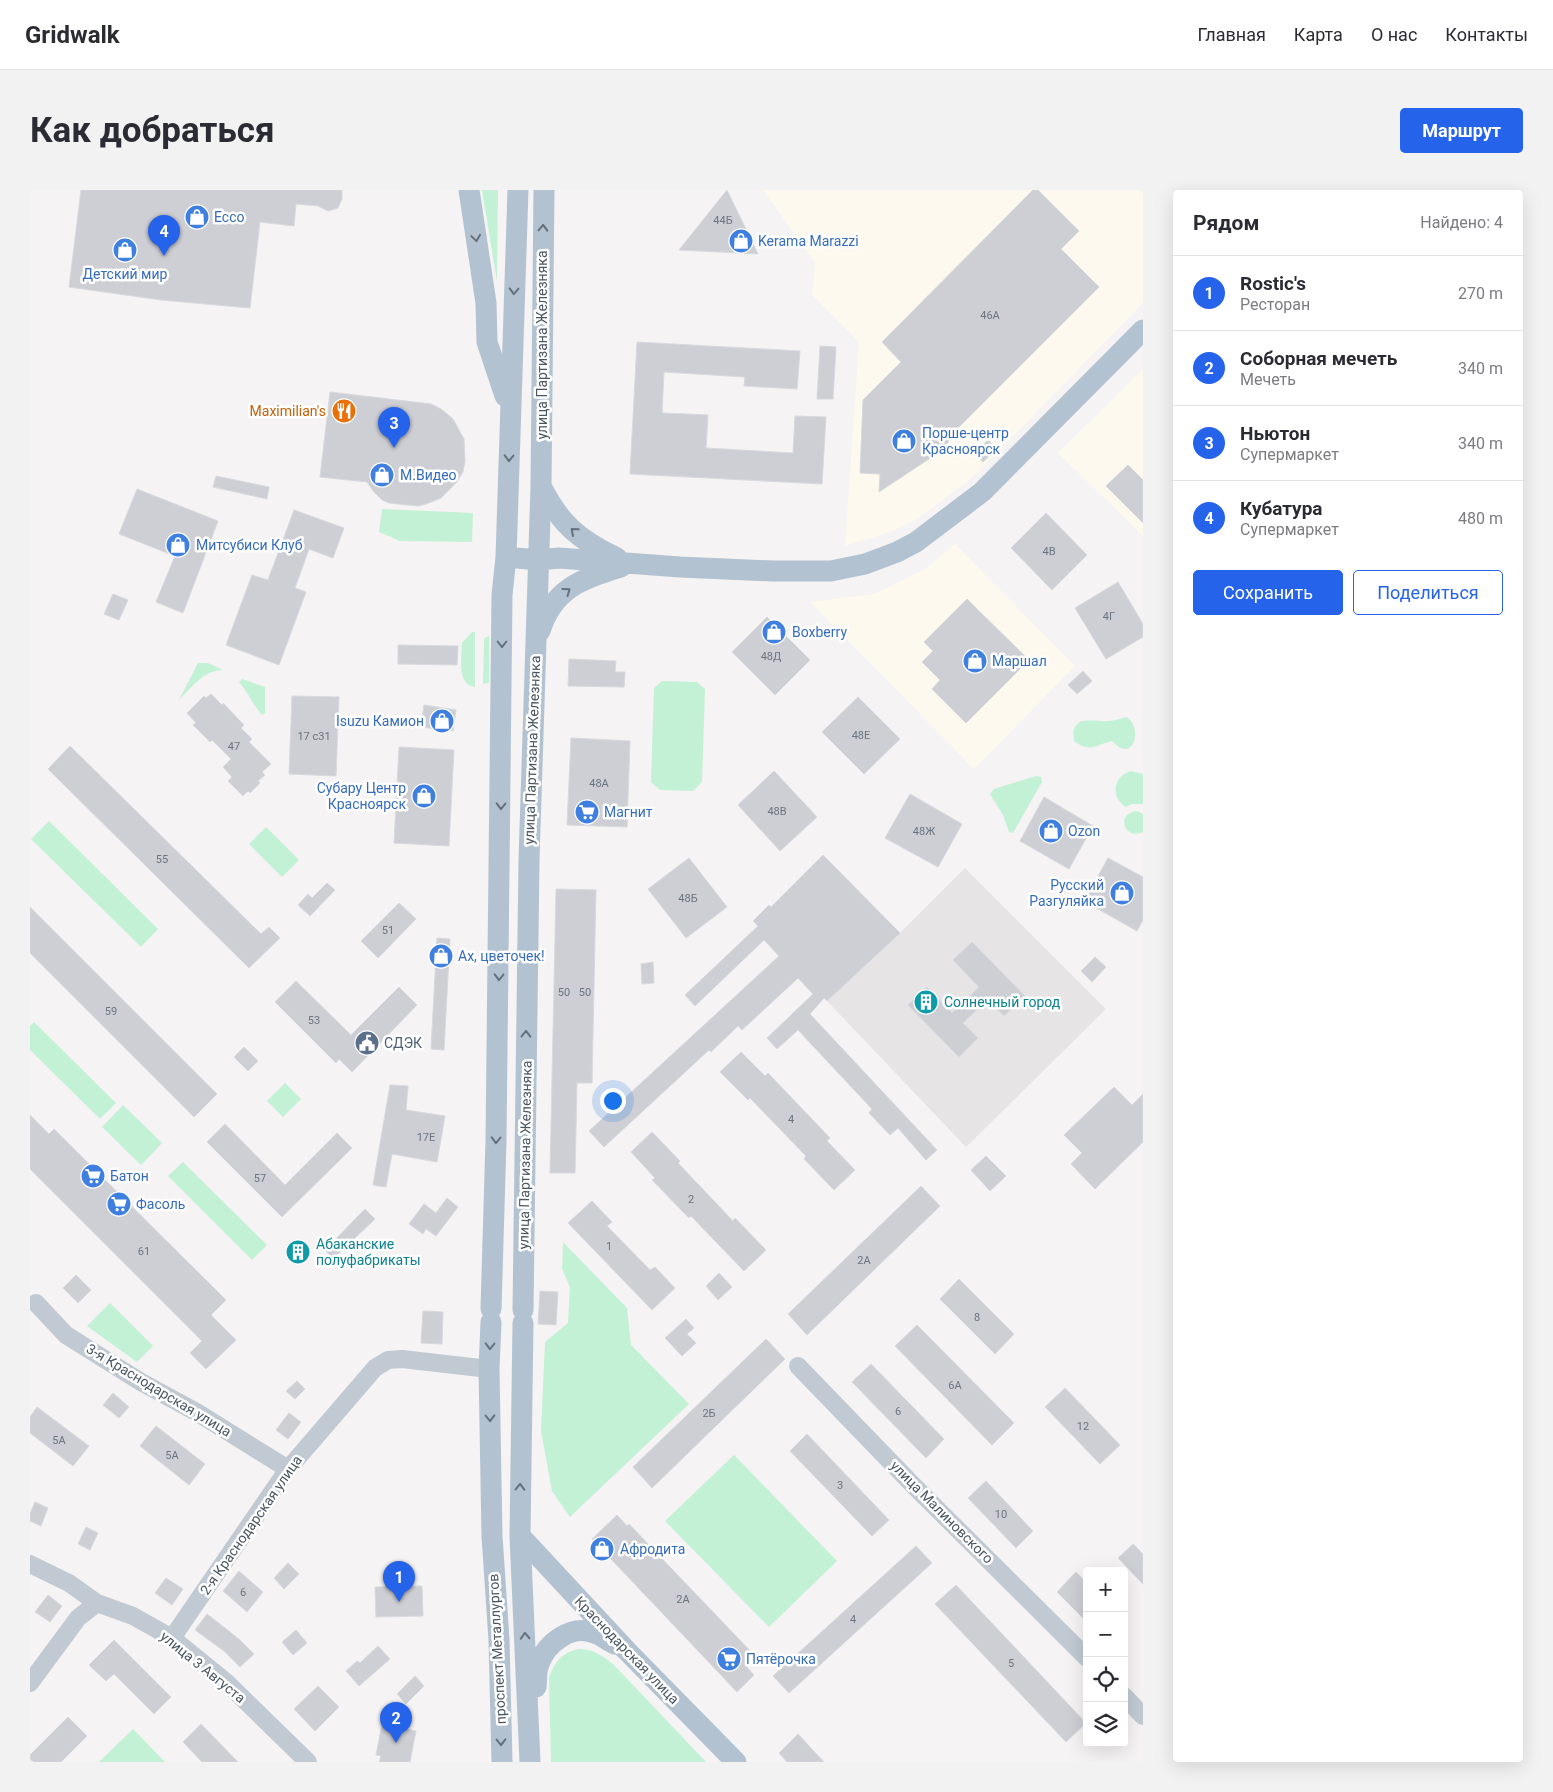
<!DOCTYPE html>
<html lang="ru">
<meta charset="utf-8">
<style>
body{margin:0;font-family:Roboto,sans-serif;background:#f2f2f3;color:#2b2b33}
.controls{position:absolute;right:15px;bottom:15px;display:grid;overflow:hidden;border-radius:5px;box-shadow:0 5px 20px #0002}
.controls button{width:45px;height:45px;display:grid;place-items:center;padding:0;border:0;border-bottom:1px solid #e1e1e2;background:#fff;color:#2b2b33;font:25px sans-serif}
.you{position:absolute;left:582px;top:910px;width:18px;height:18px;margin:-12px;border:4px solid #fff;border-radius:50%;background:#1a73e8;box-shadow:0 0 0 8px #1a73e833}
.badge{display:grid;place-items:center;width:32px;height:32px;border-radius:50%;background:#2563eb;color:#fff;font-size:16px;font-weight:700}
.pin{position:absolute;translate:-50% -41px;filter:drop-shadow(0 1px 2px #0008)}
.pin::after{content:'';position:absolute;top:26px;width:18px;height:15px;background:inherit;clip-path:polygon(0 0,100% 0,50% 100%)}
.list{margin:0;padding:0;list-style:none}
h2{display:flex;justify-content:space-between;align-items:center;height:65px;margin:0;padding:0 20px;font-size:21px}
h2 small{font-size:16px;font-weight:400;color:#7c7c81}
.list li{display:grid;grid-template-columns:32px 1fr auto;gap:15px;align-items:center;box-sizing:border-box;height:75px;padding:0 20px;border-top:1px solid #e1e1e2}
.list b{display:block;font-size:19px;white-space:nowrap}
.list p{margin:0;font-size:16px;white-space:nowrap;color:#7c7c81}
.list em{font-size:16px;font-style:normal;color:#7c7c81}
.actions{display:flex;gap:10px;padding:15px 20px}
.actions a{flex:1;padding:11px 0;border:1px solid #2563eb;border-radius:5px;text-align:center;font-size:18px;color:#2563eb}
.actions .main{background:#2563eb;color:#fff}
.icon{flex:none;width:28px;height:28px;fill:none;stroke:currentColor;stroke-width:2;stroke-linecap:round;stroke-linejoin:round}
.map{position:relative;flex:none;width:1113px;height:1572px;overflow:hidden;border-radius:5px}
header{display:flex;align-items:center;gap:30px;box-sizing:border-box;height:70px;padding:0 25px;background:#fff;border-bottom:1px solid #e1e1e2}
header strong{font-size:24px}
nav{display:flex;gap:28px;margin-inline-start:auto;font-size:18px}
.intro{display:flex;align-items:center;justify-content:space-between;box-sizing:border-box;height:120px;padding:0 30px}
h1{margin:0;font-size:35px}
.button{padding:12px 22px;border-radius:5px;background:#2563eb;color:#fff;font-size:18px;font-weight:700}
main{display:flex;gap:30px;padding:0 30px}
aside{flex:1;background:#fff;border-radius:5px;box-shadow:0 5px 20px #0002}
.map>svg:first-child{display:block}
</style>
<header>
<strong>Gridwalk</strong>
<nav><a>Главная</a><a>Карта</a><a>О нас</a><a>Контакты</a></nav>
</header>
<div class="intro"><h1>Как добраться</h1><a class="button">Маршрут</a></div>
<main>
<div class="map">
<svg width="1113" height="1572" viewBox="0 0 1113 1572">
<rect width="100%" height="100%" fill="#f5f3f3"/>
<path fill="#fdf9ef" d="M733,0H1113V113L941,289L887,329L863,341L815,356L829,152L782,105L785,73Z
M1113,179V346L1028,263Z
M925,354L1045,476L944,579L780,412L844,404L895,379Z"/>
<path fill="#e6e4e5" d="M935,678L1076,819L936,957L797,811L870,743Z"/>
<path fill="#c3f1d5" d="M452,0H468L467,91Z
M352,319L443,323L442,352L370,351L349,342Z
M442,442H445V497C426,495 432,466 432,453Z
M459,446V492L455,494L453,493L454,451L455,448Z
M168,473H178L193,480C174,480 162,497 149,510Z
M212,489L235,497V523L232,525C223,515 218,502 209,492Z
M632,491L667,492L675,499L672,592L663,601L630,600L621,592L624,498Z
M1096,527C1113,535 1105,576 1082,551C1065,555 1060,563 1044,551C1040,525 1059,531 1076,531C1083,531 1090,529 1096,527Z
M1101,581L1113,584V614H1102L1096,617C1080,607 1083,586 1101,581Z
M1006,586L1011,587L1012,592L983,643L979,642L973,625L960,604L964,599Z
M1107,621L1113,624V642C1094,651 1085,623 1107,621Z
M19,631L128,739L111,757L1,649Z
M236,637L269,670L252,687L219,654Z
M4,832L86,913L70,929L0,860V836Z
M255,893L271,909L253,927L237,911Z
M93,915L132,953L111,975L72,937Z
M153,972L237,1055L222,1070L138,986Z
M533,1052L597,1118L601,1155L659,1214L540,1327L522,1301L511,1241L515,1152L538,1133L540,1097L532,1079Z
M80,1113L123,1156L107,1172L57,1136Z
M704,1265L807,1371L739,1437L635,1331Z
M548,1459C563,1459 571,1465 583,1474L676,1572H521L519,1488C524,1472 532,1463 548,1459Z
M103,1539L135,1572H69Z"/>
<path fill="#cdcfd5" stroke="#d7d9de" d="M51,0H312V9L308,18L298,21L288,16L266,14L264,36L230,32L220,118L131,110L39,97Z
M697,0L728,64L649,60Z
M1003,0H1008L1049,41L1031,59L1069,97L921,245L923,247L908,263L849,302L850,284L830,283L833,210L871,172L852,152Z
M607,152L770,161L767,199L714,196L715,187L634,182L632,223L678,225L676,258L763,263L765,226L796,227L792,294L600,284Z
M790,156L806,157L803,209H787Z
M300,202L401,214L411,219L423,229L434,249L435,271L433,282L426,293L411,308L396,314L388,316L359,313L352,310L343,301L337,292L290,287Z
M958,250L967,259L953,272L944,264Z
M1098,275L1113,290V333L1076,296Z
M186,286L239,297L237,309L183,297Z
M107,299L188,331L153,423L126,412L145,366L89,344Z
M264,320L314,338L303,368L279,359L265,398L276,402L249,475L196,455L222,385L238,390Z
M1016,323L1057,365L1022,400L981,358Z
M1088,392L1113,434V447L1076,469L1045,418Z
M83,404L98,410L89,430L74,424Z
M937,409L999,470L936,533L902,499L910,490L892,472L903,461L894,452Z
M737,427L780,470L745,505L702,462Z
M368,455L428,456L427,475L368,474Z
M539,469L586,471L585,482H595L594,497L538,496Z
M1053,481L1062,491L1047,504L1038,495Z
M181,504L192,515L193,513L214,535L211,538L222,549L219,552L241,574L232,582L235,585L228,591L230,593L220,603L218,601L213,606L198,591L202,587L193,577L201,569L182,550L180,552L163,535L166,533L157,523L174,506L176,508Z
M262,506L309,507L306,586L259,584Z
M828,507L870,549L834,584L792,542Z
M394,515L426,520L423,541L391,537Z
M541,548L600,551L597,637L537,635Z
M40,556L231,744L239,737L250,748L219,778L18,579Z
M369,557L424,560L419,656L364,653Z
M744,581L787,627L750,661L708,615Z
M880,604L932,634L908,677L855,648Z
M1014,607L1063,636L1039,679L990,651Z
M793,665L870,743L797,811L794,808L780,824L907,960L896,970L868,938L860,945L839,923L842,919L768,840L747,859L737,848L783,804L768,788L712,840L708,836L681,862L679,860L574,957L559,941L749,766L734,750L665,816L655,805L728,736L723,731L739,715L741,717Z
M659,668L697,717L656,748L618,699Z
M1078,668L1113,687V730L1107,741L1054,711Z
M297,693L305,700L280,726L268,715L278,704L282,708Z
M526,699L566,700L562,893H547L545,983H520Z
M369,713L386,729L348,768L331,751Z
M0,717L187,904L164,927L0,763Z
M407,748L420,749L414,860L401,859Z
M942,752L995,806L974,826L958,809L933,833L948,848L929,867L878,815L897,797L922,823L949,797L923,770Z
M1065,767L1076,777L1062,792L1051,781Z
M623,772L624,793L612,794L611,774Z
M266,791L321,845L369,797L387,815L322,882L309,869L306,873L245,812Z
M214,857L228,871L218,881L204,867Z
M711,862L735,886L738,883L800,948L797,951L825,980L804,1000L774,969L776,966L720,908L718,910L690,882Z
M360,895L378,896L376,920L415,926L407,972L362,964L356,997L343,995Z
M1084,897L1102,915L1113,904V952L1065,999L1041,974L1052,963L1034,945Z
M0,925L19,944L24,939L196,1110L181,1125L206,1150L176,1179L160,1163L172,1151L0,979Z
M195,934L255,995L307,943L322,958L252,1027L177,952Z
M622,942L650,971L648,973L703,1031L705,1028L736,1060L714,1081L661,1026L659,1028L622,990L625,988L601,962Z
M956,966L976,986L960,1001L941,980Z
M891,996L910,1016L777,1145L758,1124Z
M417,1008L428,1017L406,1046L396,1039L393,1044L379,1034L394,1014L406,1023Z
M562,1011L582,1032L577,1036L620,1080L625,1077L645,1098L622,1120L538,1033Z
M335,1019L345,1029L303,1069L295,1060Z
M689,1083L702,1097L688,1110L676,1096Z
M46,1085L61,1100L48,1113L33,1098Z
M929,1089L984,1144L965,1164L910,1109Z
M510,1101L528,1102L526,1135L508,1134Z
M393,1121L413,1122L412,1154L391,1153Z
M656,1129L664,1138L657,1144L666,1153L652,1166L635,1148Z
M887,1135L984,1233L962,1255L865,1156Z
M736,1149L755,1169L622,1298L603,1277Z
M841,1174L914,1249L896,1268L822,1192Z
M267,1191L275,1199L265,1209L256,1201Z
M1035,1198L1090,1255L1070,1274L1015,1217Z
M83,1203L99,1217L89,1228L73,1215Z
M7,1217L59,1256L43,1276L0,1243V1227Z
M259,1223L271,1232L258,1249L246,1240Z
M126,1236L175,1274L159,1295L110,1256Z
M777,1244L859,1330L842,1346L760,1261Z
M956,1291L1003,1341L986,1358L938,1308Z
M5,1312L18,1318L11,1336L0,1331V1324Z
M587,1325L597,1336L599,1334L726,1467L716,1476L724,1485L707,1502L562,1349Z
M56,1337L68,1343L60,1360L48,1354Z
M1103,1354L1113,1364V1394L1088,1368Z
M886,1356L902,1373L759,1503L743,1486Z
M258,1373L269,1384L254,1399L244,1388Z
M209,1381L233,1402L217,1422L193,1401Z
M1046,1382L1057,1393V1432L1027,1402Z
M136,1388L153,1399L142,1415L125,1403Z
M926,1395L1056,1533L1036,1552L905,1414Z
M392,1396L393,1426L346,1427L345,1397Z
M18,1405L32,1416L20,1432L5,1422Z
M177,1424L209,1449L224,1464L210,1477L194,1461L165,1440Z
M266,1440L277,1453L263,1465L252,1452Z
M84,1450L141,1507L124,1524L84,1484L76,1491L59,1475Z
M348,1456L360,1469L329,1496L316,1481L327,1471L330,1473Z
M385,1486L394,1496L376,1514L367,1504Z
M288,1496L309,1517L285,1541L264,1519Z
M38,1527L57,1546L31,1572H0V1565Z
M171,1534L208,1572H172L153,1552Z
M352,1534L386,1541L380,1572H349L351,1566L346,1565Z
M768,1544L794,1572H757L749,1563Z"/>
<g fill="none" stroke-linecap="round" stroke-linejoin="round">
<path stroke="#c1cad2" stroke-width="18" d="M6,1113L36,1145L111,1192L168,1223L258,1279
M768,1176L882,1294L1057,1468
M0,1374L39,1393L67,1413L103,1426L142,1448L196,1492L278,1572
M142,1448L258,1279L345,1178L358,1170L372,1169L459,1179
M0,1493L48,1428L67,1413
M1094,1506L1113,1526"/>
<path stroke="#b3c2d1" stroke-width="21" d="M439,0L456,113L457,152L475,206
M511,296C530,334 549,350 587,368
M476,367L509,370L529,368L650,377L742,381H801L835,374L867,362L886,352L952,302L1113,140
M510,441C523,399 551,389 591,377
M461,1119L466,950L472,405L476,367L488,0
M493,1120L499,670L511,296L514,0
M461,1132L459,1179L462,1346L469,1450L472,1572
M493,1133L490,1346L500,1572
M490,1346L596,1460L706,1572
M506,1497C507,1490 506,1480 509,1474C516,1453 542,1434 564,1443C571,1445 578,1451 585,1454"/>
</g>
<defs><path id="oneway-chevron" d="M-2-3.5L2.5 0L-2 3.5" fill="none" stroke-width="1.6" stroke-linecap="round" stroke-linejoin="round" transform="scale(1.25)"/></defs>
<g stroke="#64717d">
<use href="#oneway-chevron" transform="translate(513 38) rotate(-88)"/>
<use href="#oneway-chevron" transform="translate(446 48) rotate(82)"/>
<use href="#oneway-chevron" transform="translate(484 101) rotate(92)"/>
<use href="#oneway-chevron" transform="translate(479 268) rotate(92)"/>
<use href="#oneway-chevron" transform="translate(544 341) rotate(-139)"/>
<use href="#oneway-chevron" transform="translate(537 401) rotate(-36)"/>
<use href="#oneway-chevron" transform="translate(472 454) rotate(90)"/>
<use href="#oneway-chevron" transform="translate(471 616) rotate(91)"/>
<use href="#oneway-chevron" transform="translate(469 787) rotate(91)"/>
<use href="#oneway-chevron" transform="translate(496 844) rotate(-89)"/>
<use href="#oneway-chevron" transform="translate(466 950) rotate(91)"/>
<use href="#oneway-chevron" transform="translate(460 1156) rotate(92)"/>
<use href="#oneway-chevron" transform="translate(460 1228) rotate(89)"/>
<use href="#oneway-chevron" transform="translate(490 1297) rotate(-89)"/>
<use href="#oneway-chevron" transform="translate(495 1446) rotate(-93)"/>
<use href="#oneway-chevron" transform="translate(471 1552) rotate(89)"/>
</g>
<defs>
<symbol id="shop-disc" viewBox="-11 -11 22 22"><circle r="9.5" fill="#3f7fe0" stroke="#fff"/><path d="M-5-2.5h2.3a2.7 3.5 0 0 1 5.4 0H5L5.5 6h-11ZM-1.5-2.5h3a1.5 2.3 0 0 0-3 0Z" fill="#fff"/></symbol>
<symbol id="restaurant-disc" viewBox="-11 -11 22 22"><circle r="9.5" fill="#e8710a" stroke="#fff"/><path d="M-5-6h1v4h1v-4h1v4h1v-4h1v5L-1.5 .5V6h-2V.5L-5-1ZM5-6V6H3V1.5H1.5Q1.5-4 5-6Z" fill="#fff"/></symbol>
<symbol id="supermarket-disc" viewBox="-11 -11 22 22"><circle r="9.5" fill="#3f7fe0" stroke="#fff"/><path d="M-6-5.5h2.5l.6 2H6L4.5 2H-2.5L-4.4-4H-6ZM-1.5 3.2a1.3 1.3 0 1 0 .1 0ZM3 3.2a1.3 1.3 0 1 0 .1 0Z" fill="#fff"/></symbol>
<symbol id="building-disc" viewBox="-11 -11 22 22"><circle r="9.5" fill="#0f9aa8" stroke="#fff"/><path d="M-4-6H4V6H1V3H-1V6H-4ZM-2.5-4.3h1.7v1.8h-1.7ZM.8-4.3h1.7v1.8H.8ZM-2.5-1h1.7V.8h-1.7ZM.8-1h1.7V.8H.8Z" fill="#fff"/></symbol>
<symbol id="civic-disc" viewBox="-11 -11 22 22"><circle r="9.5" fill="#5c6f8a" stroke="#fff"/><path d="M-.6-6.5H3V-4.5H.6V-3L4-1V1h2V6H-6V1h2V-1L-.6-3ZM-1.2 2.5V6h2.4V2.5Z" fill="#fff"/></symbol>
</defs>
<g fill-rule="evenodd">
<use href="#shop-disc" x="153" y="13" width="28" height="28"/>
<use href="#shop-disc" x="697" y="37" width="28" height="28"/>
<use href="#shop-disc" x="81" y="46" width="28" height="28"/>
<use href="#restaurant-disc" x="300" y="207" width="28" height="28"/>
<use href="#shop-disc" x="860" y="237" width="28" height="28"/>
<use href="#shop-disc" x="338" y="271" width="28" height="28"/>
<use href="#shop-disc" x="134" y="341" width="28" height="28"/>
<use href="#shop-disc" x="730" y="428" width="28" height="28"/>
<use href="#shop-disc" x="931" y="457" width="28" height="28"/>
<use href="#shop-disc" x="398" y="517" width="28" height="28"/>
<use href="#shop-disc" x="380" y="592" width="28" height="28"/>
<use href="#supermarket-disc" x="543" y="608" width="28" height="28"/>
<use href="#shop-disc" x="1007" y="627" width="28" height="28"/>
<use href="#shop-disc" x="1078" y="689" width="28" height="28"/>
<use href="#shop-disc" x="397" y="752" width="28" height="28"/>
<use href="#building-disc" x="882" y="798" width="28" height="28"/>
<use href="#civic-disc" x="323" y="839" width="28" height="28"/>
<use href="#supermarket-disc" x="49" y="972" width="28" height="28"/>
<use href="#supermarket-disc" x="75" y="1000" width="28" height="28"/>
<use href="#building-disc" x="254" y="1048" width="28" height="28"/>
<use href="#shop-disc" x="558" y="1345" width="28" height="28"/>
<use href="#supermarket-disc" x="685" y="1455" width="28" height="28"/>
</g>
<g text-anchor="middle" stroke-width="5" stroke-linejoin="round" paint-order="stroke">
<g font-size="11" fill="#6b747e">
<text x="693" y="34">44Б</text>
<text x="960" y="129">46А</text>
<text x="1019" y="365">4В</text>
<text x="1079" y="430">4Г</text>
<text x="741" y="470">48Д</text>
<text x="831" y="549">48Е</text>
<text x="284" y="550">17 с31</text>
<text x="204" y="560">47</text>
<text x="569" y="597">48А</text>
<text x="747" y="625">48В</text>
<text x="894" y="645">48Ж</text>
<text x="132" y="673">55</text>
<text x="658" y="712">48Б</text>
<text x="358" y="744">51</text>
<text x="534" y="806">50</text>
<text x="555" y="806">50</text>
<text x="81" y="825">59</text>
<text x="284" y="834">53</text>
<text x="761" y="933">4</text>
<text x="396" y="951">17Е</text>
<text x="230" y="992">57</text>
<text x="661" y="1013">2</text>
<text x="579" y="1060">1</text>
<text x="114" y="1065">61</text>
<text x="834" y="1074">2А</text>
<text x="947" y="1131">8</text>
<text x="925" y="1199">6А</text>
<text x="868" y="1225">6</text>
<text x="679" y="1227">2Б</text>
<text x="1053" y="1240">12</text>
<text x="29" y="1254">5А</text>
<text x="142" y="1269">5А</text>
<text x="810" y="1299">3</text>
<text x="971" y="1328">10</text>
<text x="213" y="1406">6</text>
<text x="653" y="1413">2А</text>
<text x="823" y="1433">4</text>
<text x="981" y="1477">5</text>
</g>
<g font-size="14" fill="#366cbe" stroke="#fff" text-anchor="start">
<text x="184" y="32">Ecco</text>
<text x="728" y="56">Kerama Marazzi</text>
<text x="95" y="89" text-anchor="middle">Детский мир</text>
<text x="892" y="248">Порше-центр<tspan x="892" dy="16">Красноярск</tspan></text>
<text x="370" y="290">М.Видео</text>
<text x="166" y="360">Митсубиси Клуб</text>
<text x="762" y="447">Boxberry</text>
<text x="962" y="476">Маршал</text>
<text x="394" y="536" text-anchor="end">Isuzu Камион</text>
<text x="376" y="603" text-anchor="end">Субару Центр<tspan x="376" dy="16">Красноярск</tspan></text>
<text x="574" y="627">Магнит</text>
<text x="1038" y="646">Ozon</text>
<text x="1074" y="700" text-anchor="end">Русский<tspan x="1074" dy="16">Разгуляйка</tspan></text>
<text x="428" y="771">Ах, цветочек!</text>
<text x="80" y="991">Батон</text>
<text x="106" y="1019">Фасоль</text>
<text x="590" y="1364">Афродита</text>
<text x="716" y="1474">Пятёрочка</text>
</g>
<g font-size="14" fill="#4a5661" stroke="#fff">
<text transform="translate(512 155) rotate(-90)" y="5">улица Партизана Железняка</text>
<text transform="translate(502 560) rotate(-88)" y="5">улица Партизана Железняка</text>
<text transform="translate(495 965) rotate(-89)" y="5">улица Партизана Железняка</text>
<text transform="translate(129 1200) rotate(31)" y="5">3-я Краснодарская улица</text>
<text transform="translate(912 1322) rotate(45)" y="5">улица Малиновского</text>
<text transform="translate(221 1335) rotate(-55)" y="5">2-я Краснодарская улица</text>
<text transform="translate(467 1459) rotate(-93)" y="5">проспект Металлургов</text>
<text transform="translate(597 1460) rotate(46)" y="5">Краснодарская улица</text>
<text transform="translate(173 1477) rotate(39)" y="5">улица 3 Августа</text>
</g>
<g font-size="14" fill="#c56008" stroke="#fff" text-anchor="end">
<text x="296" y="226">Maximilian's</text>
</g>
<g font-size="14" fill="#0d838f" stroke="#fff" text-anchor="start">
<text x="914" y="817">Солнечный город</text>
<text x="286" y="1059">Абаканские<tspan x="286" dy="16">полуфабрикаты</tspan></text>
</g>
<g font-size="14" fill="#4e5e75" stroke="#fff" text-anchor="start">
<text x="354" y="858">СДЭК</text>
</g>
</g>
</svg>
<div class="controls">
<button>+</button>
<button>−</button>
<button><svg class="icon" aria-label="locate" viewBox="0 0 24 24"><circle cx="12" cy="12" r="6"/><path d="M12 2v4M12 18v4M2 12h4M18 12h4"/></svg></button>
<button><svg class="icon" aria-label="layers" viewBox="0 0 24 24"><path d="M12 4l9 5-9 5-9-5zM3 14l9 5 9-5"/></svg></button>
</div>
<div class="you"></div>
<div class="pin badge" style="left:369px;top:1412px">1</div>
<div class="pin badge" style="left:366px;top:1553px">2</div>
<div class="pin badge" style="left:364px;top:258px">3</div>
<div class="pin badge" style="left:134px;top:66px">4</div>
</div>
<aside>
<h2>Рядом<small>Найдено: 4</small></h2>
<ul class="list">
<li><span class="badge">1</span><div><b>Rostic's</b><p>Ресторан</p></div><em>270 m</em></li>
<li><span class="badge">2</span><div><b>Соборная мечеть</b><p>Мечеть</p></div><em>340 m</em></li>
<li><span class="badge">3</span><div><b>Ньютон</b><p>Супермаркет</p></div><em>340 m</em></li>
<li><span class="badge">4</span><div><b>Кубатура</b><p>Супермаркет</p></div><em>480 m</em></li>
</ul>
<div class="actions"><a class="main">Сохранить</a><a>Поделиться</a></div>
</aside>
</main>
